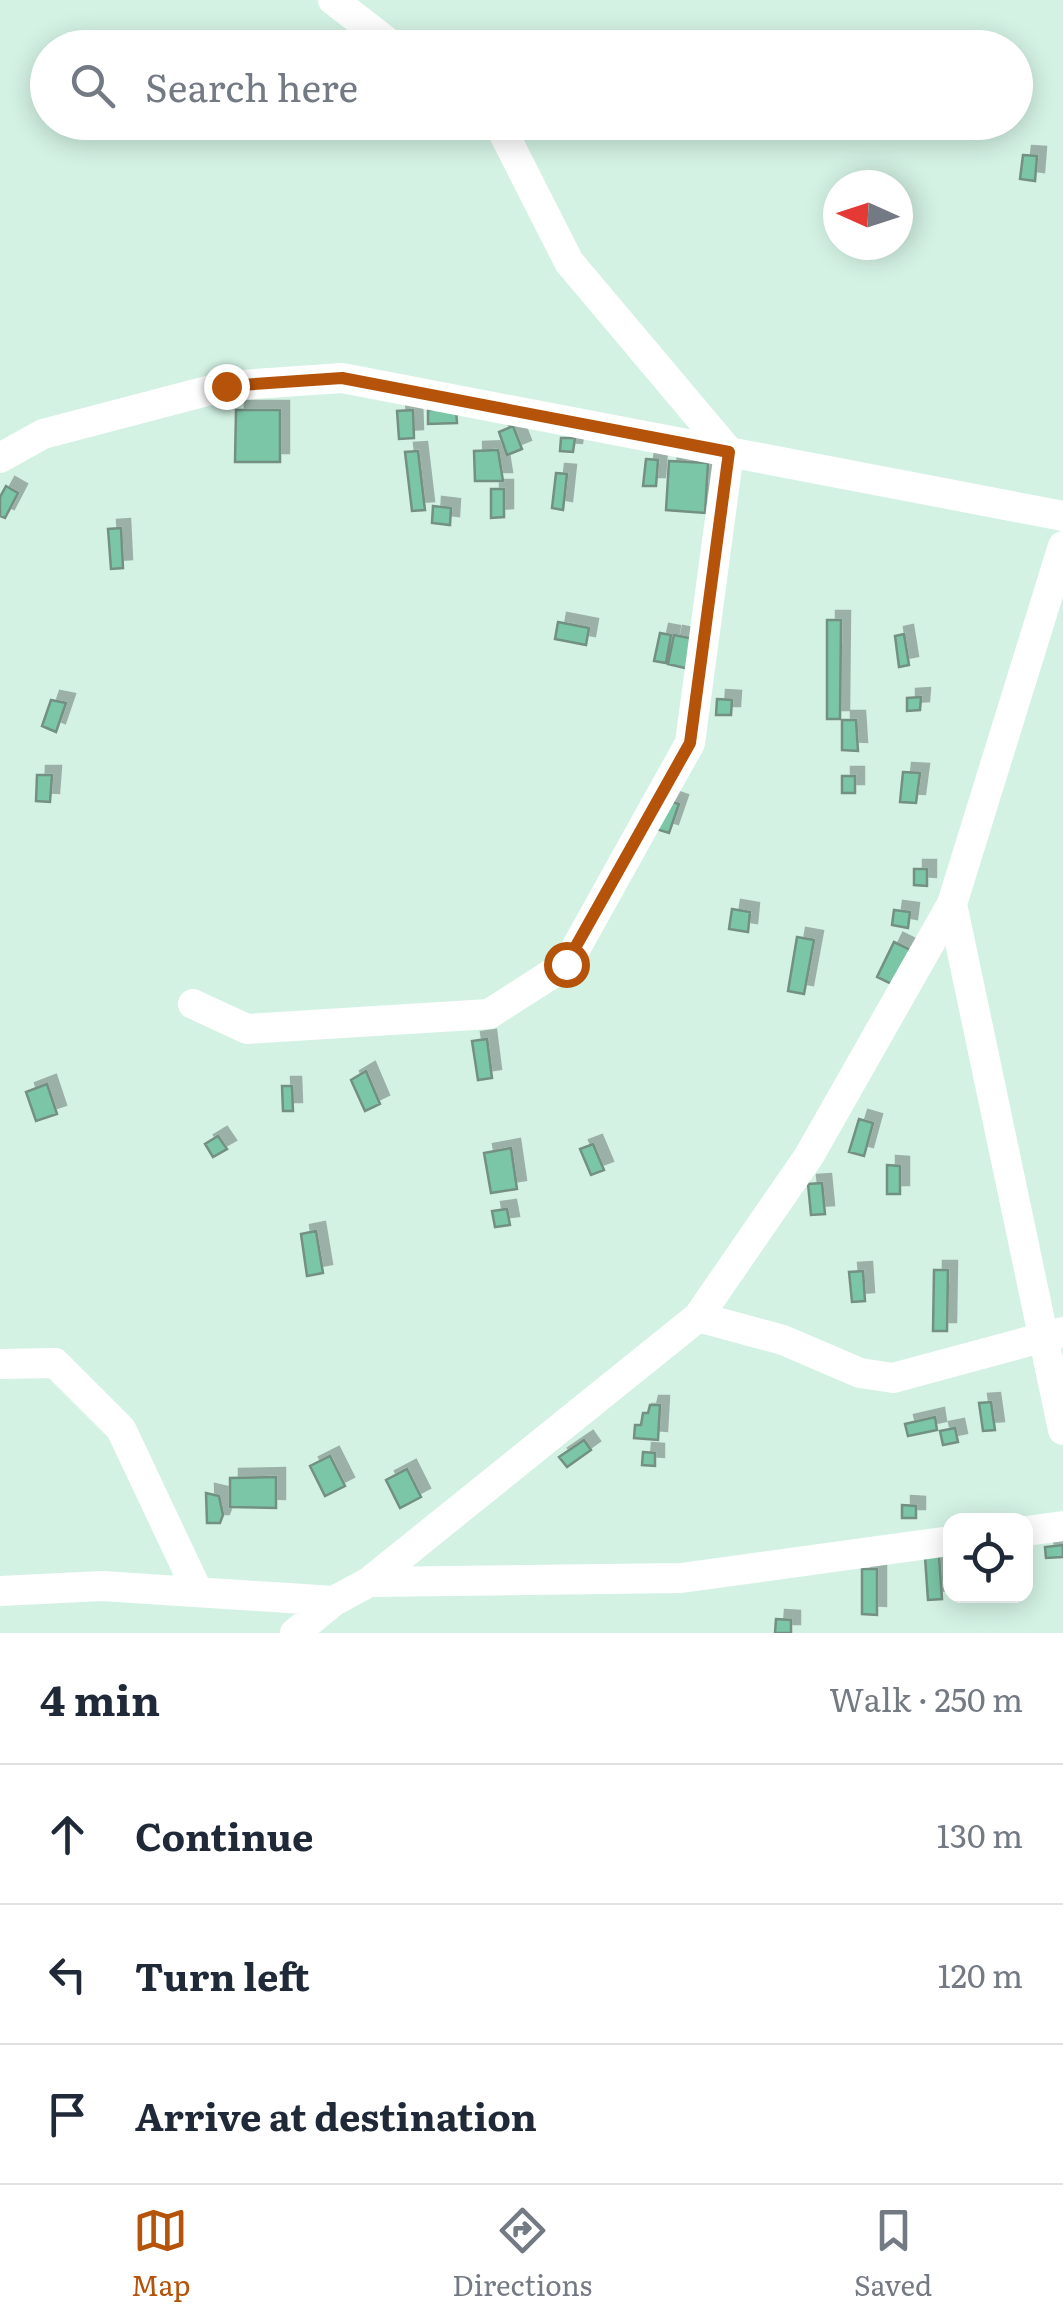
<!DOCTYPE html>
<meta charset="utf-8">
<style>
body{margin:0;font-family:Literata,serif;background:#f6f6f7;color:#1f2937}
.controls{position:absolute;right:30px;bottom:30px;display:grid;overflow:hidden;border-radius:20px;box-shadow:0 5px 25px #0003}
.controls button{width:90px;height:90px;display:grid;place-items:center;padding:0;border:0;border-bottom:2px solid #e0e1e3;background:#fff;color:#1f2937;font:50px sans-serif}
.compass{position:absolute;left:823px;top:170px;width:90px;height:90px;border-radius:50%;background:#fff;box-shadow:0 5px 25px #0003;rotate:273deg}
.stop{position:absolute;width:30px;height:30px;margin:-22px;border:8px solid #b45309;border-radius:50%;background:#fff}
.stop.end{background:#b45309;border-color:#fff;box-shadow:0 2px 10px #0008}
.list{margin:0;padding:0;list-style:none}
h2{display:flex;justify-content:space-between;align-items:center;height:130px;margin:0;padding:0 40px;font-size:42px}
h2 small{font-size:32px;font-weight:400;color:#747a83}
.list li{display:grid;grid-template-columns:65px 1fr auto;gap:30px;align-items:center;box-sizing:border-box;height:140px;padding:0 40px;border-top:2px solid #e0e1e3}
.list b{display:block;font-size:38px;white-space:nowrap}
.list em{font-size:32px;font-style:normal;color:#747a83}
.icon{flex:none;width:55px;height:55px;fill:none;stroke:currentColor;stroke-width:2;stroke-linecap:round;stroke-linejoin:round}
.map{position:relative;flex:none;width:1063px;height:1633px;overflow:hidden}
.search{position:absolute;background:#fff;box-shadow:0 5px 25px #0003;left:30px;right:30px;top:30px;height:110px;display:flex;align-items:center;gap:25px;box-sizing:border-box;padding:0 35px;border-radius:55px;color:#747a83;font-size:38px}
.sheet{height:550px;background:#fff}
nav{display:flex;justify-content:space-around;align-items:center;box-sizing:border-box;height:140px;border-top:2px solid #e0e1e3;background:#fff;font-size:28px;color:#747a83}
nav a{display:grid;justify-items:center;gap:5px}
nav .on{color:#b45309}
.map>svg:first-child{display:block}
</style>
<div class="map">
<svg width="1063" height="1633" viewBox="0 0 1063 1633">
<defs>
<filter id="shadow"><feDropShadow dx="9" dy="-9" stdDeviation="0" flood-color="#0004"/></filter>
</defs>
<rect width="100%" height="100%" fill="#d3f2e4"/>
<path fill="#7ac6a6" stroke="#739083" stroke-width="2.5" filter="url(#shadow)" d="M1023,155L1037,156L1035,181L1020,179Z
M456,409L457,423L428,424V410Z
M236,410H280V462H235Z
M413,410L414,438L399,439L397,411Z
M513,426L522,449L507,455L499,432Z
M561,438H575L573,452L560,451Z
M498,450L503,481H475L474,451Z
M418,451L425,510L412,511L405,452Z
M646,459L658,460L656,486H643Z
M669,461L708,463L705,513L666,510Z
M556,473L567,474L563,510L552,508Z
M6,486L18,493L5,518L0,516V497Z
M491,489H504V517L491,518Z
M433,506L451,508L450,525L432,523Z
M121,528L123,568L111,569L108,529Z
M827,620H841L840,719H827Z
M558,622L589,628L586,645L555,639Z
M660,633L671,635L666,663L654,661Z
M904,634L909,665L899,667L895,636Z
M674,635L694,639L689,669L668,664Z
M921,697L920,710L907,711V698Z
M717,699L732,700L731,715H716Z
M51,700L66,703L56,732L42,726Z
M842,720H856L858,751L842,750Z
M903,772L920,773L916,803L900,802Z
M37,775H52L50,802L36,801Z
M842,776H855V793H842Z
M664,799L679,804L669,833L653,828Z
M914,869H927V886L914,885Z
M732,909L750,912L748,932L729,929Z
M894,910L910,912L908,928L892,925Z
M797,937L814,940L804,994L788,991Z
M894,942L917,953L900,988L877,977Z
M487,1039L492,1078L478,1080L472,1041Z
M366,1071L380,1104L365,1111L351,1080Z
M47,1084L57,1114L36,1121L26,1092Z
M282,1086H292L293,1111H283Z
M859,1119L873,1123L864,1156L849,1152Z
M218,1136L227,1149L213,1157L205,1144Z
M593,1144L604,1170L591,1175L580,1149Z
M511,1148L517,1189L491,1193L484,1153Z
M887,1165L900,1166V1194H887Z
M822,1183L825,1214L811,1215L808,1184Z
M507,1209L510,1225L495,1227L492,1211Z
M316,1231L323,1273L307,1276L301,1234Z
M934,1270H948L947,1331H933Z
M863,1271L865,1301L852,1302L849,1272Z
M991,1402L995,1430L983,1431L979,1403Z
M650,1405H660L658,1440L634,1438L635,1425H641L643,1413H648Z
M935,1417L937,1430L908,1436L905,1424Z
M955,1428L958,1442L943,1445L940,1431Z
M584,1440L591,1450L567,1467L559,1457Z
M643,1452L655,1453V1466L642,1465Z
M330,1456L345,1486L325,1496L310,1466Z
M407,1469L421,1497L400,1508L386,1480Z
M276,1477V1508L230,1507V1478Z
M206,1493L219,1496L223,1515L220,1523H207Z
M902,1505L916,1506V1518H902Z
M1063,1545V1557L1046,1558L1045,1547Z
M939,1556L942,1599L928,1600L925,1557Z
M862,1569H877V1615L862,1614Z
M776,1619L791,1620V1633H775Z"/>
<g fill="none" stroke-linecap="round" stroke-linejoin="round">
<path stroke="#fff" stroke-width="30" d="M333,0L395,48
M0,458L43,434L226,386L342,378L1063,516
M952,904L1063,1430
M193,1004L247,1029L489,1014L567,964L690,743L729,452L569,262L501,128L493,122
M698,1317L783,1340L860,1373L893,1378L1063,1332
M0,1364L55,1363L121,1429L197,1590
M1026,1531L1063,1526
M369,1582L681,1578L950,1541
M0,1591L102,1586L334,1601
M295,1633L334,1601L369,1582L698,1317L809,1156L952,904L1063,546"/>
</g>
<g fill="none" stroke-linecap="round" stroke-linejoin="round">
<path stroke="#b45309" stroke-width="12" d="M226,386L342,378L729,452L690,743L566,964"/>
</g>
</svg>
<div class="controls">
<button><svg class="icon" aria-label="locate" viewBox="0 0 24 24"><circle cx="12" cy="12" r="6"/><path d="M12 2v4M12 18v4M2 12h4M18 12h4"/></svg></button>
</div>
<svg class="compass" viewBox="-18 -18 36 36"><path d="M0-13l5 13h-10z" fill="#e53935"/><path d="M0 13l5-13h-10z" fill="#747a83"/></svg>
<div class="stop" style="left:566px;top:964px"></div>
<div class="stop end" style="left:226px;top:386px"></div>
<div class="search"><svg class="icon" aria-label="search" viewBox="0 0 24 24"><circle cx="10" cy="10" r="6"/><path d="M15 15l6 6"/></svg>Search here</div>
</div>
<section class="sheet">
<h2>4 min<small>Walk · 250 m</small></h2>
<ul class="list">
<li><svg class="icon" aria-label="ahead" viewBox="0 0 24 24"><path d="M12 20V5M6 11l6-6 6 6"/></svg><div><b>Continue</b></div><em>130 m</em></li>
<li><svg class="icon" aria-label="left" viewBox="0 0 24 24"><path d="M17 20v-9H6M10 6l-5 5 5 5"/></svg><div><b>Turn left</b></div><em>120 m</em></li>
<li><svg class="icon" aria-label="arrive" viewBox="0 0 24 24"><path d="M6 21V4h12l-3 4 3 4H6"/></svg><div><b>Arrive at destination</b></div></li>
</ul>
</section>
<nav>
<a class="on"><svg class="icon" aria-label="map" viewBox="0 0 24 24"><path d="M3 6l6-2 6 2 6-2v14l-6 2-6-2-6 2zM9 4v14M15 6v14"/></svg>Map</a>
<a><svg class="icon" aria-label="directions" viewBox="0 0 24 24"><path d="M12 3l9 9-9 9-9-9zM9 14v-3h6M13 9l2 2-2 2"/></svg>Directions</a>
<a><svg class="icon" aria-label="saved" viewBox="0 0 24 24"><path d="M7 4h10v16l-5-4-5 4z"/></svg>Saved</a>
</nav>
